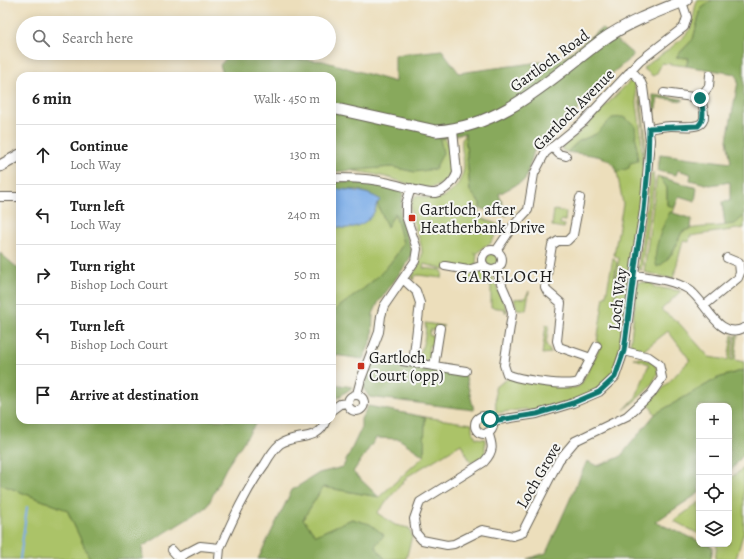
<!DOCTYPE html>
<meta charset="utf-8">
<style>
body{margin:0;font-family:Alegreya,serif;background:#f2f2f2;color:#222}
.controls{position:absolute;right:12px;bottom:12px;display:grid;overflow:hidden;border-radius:8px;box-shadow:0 2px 10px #0003}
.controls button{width:36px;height:36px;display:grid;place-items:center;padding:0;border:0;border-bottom:1px solid #e0e0e0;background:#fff;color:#222;font:20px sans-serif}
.stop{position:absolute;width:12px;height:12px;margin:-9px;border:3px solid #0f766e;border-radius:50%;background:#fff}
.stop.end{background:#0f766e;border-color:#fff;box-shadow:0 1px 4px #0008}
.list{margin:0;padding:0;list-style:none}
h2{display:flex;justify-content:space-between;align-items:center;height:52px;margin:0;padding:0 16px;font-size:17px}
h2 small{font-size:13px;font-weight:400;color:#767676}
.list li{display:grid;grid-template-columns:26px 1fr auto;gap:12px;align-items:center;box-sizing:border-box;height:60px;padding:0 16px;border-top:1px solid #e0e0e0}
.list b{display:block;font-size:15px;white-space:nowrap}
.list p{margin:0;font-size:13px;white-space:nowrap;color:#767676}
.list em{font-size:13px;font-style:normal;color:#767676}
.icon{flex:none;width:22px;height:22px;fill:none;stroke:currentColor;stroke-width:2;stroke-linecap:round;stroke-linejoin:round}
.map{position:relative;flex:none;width:744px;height:559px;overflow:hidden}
.search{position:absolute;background:#fff;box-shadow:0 2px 10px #0003;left:16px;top:16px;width:320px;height:44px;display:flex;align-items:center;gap:10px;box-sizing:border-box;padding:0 14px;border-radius:22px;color:#767676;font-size:15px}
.panel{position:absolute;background:#fff;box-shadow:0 2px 10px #0003;left:16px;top:72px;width:320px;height:352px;border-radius:12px}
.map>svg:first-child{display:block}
</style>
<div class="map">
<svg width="744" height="559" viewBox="0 0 744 559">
<rect width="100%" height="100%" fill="#f6f6f2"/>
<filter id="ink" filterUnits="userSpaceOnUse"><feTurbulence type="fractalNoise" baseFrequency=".025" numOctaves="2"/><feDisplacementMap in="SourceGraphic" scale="8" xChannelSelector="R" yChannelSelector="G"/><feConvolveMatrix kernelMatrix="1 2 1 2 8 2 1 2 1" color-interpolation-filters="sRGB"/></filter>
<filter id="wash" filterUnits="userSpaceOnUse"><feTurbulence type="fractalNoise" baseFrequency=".012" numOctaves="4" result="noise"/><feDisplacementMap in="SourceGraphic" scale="16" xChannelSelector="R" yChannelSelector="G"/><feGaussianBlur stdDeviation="0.9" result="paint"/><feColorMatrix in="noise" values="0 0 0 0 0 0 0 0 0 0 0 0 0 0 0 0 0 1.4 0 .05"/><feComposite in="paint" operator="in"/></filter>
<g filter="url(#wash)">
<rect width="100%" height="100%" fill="#ecdebb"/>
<path fill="#abc368" stroke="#647042" d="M698,0H712L701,9L693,39L676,57L689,58L686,66L662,63L657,73L653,76L643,68C656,58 684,41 691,27C695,19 693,8 698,0Z
M632,79L634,81L641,133L642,165H643L644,133L637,80L639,84L645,132V185L624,322L616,298V274L619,258L614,255L623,204L617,172L628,168L612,118L596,134L579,141L567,152L562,150V147L579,133Z
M465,133L470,191L480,203L479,217L501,226L490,244L483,247L477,254L473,252L477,255L476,264L474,267L443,269L424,264L423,268L441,270L443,272L442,278L418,275L415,276L413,280L412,276C416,269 422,261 422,253C423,238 401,207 417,195C423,197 430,199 435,199C451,198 463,181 464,166C464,155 458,143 465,133Z
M443,138C450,145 452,157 452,167C452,171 450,175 447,178C433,199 401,179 381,176C370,173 359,172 348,170L392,167L415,172L442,153L440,139Z
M653,173L654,182L641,271L638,267L651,174Z
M657,176L660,177L667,187V205L675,207L673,213L670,212L672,254L682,232C703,222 724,233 744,216V228L690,236L689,242L683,241L673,279L644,272Z
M377,203L387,226L395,213L403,243C388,274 359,292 332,312V225L336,227L374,212Z
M554,210L566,212L565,221L561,220L560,224L565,225L564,228L552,226Z
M486 260a6 6 0 1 1 12 0a6 6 0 1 1-12 0Z
M613,258L617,263C610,290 618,306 622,332C623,338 621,346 619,353C618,361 617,369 611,376C593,399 556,406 529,411L526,409L496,413L495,387L509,378L573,388L578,387L582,383L601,345L597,342L604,296H606Z
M482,272L493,278C495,285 508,308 507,312H505V309L491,307V285L468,281V276Z
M642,282L652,283L654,287L681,291L661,310L678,322L709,357L728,360L732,335H734L731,360H733L736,335H738L735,360L744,362V370L718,378L655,414L648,404L690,360L668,331L644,350L630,347L637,285L638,283Z
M529,291L526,310L517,309L514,299L525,298Z
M425,323L444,326L435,330H430L429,335L435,337L434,346L429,345L428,353H431L430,359L428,361L419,359C421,347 428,335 425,323Z
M546,325H549L546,344L551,353L542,354Z
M633,358H643L653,362L658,371C654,388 636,399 624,410L636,397L649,364Z
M425,417L472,424V430L476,438L485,439V455L471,463L461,444L408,476L377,513L395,525L409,528L412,536L406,559H385L352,519L316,535L303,519L323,487L379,497L424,456Z
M744,468V531L736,559H715L717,544H729V479Z
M0,484L67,510L90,559H0Z
M699,502V534L674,521Z"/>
<path fill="#88a95c" stroke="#52623c" d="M712,0H744V216L735,224L725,225L722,202L730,201V182L710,185L690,180L691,174L678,170L676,175L658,171L660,154L731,163L727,140L738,82L736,74L686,66L689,58L676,57L693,39L701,9Z
M602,28L634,55L609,76L563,126L534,151L525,180L499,194L507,216L480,208V203L470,191L465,133L440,139L443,153L435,169L415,172L392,167L332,172V76H224L220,65L231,53H279L282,58L323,61L395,82V55L442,50L459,73L562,59Z
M653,95L683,99V101L658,98L654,118Z
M623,117L635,125L638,161L630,163L629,168L617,172C613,153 583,155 567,152L579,141L596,134L612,118Z
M660,177L697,188L695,201L679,196L675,207L667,205V188Z
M332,181L356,182L402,189L403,193L400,217L412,252L408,262L378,303L373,314L372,339L363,359L334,355L332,361V312C359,292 388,274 403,243L395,213L387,227L377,203L381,200L359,190L332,189Z
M670,212L692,219L691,228L682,232C675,246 671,261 657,267C651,254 663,224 670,212Z
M0,253L20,270V420H107L110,424L118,420H258L226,468L207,507L142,547L143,559H90L67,510L0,484Z
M376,356L391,358V361L465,374L474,410L369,397L364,389V386Z
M744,370V454L729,473V406H699V493L655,522L699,541V544H706L713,547L711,559H527L546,553L587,461L597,466L620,457L655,414L718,378Z
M332,383L333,384L353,387L334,400L332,399Z
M368,406L425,417L424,456L399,439L376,438L353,472L379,497L323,487L303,519L316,535L352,519L370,524L384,535L375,546L385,559H258L292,490L319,473L343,467L361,429V419Z"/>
<path fill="#7dade8" stroke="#4c6482" d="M332,189C351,190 365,190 381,200L377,203C376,206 376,210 374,212C368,225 345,233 332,225Z"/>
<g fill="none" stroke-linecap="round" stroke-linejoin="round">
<path stroke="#7dade8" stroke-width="2" d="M20,559L27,507"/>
</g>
</g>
<g filter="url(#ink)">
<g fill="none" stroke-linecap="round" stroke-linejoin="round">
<defs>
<path id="street" d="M700,98L709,86L710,75
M649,129C656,128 664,126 671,126C694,126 713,132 700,98L664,93
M552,147L559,154L566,156
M332,178C350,178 367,178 384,182C397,184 424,194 435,193C445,191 454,182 457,173L453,130
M0,197H20
M580,198L573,235L567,241H558L552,245L545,287L547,291L561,303L557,341L559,347L591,358
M482 260a10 10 0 1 1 20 0a10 10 0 1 1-20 0Z
M496,251L513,226L528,210L534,174L545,153L583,122L640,61L684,27L687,17L682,2
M445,266L468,270L484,265
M496,269C500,285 510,298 512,314L504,365L507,374C517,379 572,388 579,381L597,346
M634,275C651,277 673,280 688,289C706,300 718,341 744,328
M403,279L416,291L420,303L413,363
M705,305L738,278L740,273L739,263L727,258
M402,361L466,371
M434,366L440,328
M357,394L361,379L379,332L381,316L384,306L415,261L417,249L406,216V204L411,188
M348 403a8 8 0 1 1 16 0a8 8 0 1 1-16 0Z
M332,410L340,404L348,403
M475 425a9 9 0 1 1 18 0a9 9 0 1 1-18 0Z
M492,421L537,414L573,403L599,392L615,377L624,351L637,252L644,210L650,140L643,87L640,80L631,70
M488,432C493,446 494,451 484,462L420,502L414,519L416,533L422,540L447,545L454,544L482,530L513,536L522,533L559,460L575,441L627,416L651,394L662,378L659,364L649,357L624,351
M172,550L180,559
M179,557L200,546L220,548
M219,559L220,548C233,519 246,490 265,464C269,457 274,449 280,444C296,433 318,443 326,420"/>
<path id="secondary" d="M332,108L436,131C503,127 551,78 601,41C626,23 658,11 686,0
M0,166L20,155"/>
</defs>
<use href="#street" stroke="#656054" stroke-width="10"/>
<use href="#secondary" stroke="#656054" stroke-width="13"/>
<use href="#street" stroke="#fff" stroke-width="8"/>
<use href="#secondary" stroke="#fff" stroke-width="11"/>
</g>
</g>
<g fill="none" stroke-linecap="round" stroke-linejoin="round" filter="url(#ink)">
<path stroke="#0f766e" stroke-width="5" d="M490,419L492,421L537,414L573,403L599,392L615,377L624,351L637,252L644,210L648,168L649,128L698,126C706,119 703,107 700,98"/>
</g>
<g fill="#c8321e" stroke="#f6f6f2" stroke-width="1.5">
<rect x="408" y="214" width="8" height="8" rx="2"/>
<rect x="357" y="362" width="8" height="8" rx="2"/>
</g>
<g text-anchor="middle" stroke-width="4" stroke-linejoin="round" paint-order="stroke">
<g font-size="16" fill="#1c1c1c" stroke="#f6f6f2">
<text transform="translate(549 60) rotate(-36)" y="6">Gartloch Road</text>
<text transform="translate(573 109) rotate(-45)" y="6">Gartloch Avenue</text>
<text transform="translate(617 299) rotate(-83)" y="6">Loch Way</text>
<text transform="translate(538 475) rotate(-60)" y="6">Loch Grove</text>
</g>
<g font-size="16" fill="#1c1c1c" stroke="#f6f6f2" text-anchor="start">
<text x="420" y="215">Gartloch, after<tspan x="420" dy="18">Heatherbank Drive</tspan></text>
<text x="369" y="363">Gartloch<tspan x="369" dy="18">Court (opp)</tspan></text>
</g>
<g font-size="18" letter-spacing="1" fill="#1c1c1c" stroke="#f6f6f2">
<text x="505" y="282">GARTLOCH</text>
</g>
</g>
</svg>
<div class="controls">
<button>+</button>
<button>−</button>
<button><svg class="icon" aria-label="locate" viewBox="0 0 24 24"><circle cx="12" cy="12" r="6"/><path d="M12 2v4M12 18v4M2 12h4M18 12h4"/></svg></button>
<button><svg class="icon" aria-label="layers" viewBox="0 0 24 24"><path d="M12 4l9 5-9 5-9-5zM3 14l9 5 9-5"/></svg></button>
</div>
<div class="stop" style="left:490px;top:419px"></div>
<div class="stop end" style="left:700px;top:98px"></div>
<div class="search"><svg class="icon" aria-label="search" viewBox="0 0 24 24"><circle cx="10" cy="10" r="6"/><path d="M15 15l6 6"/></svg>Search here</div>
<section class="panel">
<h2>6 min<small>Walk · 450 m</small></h2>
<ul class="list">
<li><svg class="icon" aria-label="ahead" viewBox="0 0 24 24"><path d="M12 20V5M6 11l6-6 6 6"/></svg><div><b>Continue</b><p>Loch Way</p></div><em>130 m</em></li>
<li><svg class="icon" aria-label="left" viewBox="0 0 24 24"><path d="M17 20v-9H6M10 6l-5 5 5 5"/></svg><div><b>Turn left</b><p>Loch Way</p></div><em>240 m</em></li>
<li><svg class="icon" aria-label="right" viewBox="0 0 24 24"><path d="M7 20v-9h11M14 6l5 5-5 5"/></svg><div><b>Turn right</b><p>Bishop Loch Court</p></div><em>50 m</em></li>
<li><svg class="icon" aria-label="left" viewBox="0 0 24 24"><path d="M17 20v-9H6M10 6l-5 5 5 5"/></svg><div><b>Turn left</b><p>Bishop Loch Court</p></div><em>30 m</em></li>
<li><svg class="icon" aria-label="arrive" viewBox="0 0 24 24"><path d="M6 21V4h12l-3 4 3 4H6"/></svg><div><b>Arrive at destination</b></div></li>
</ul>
</section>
</div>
